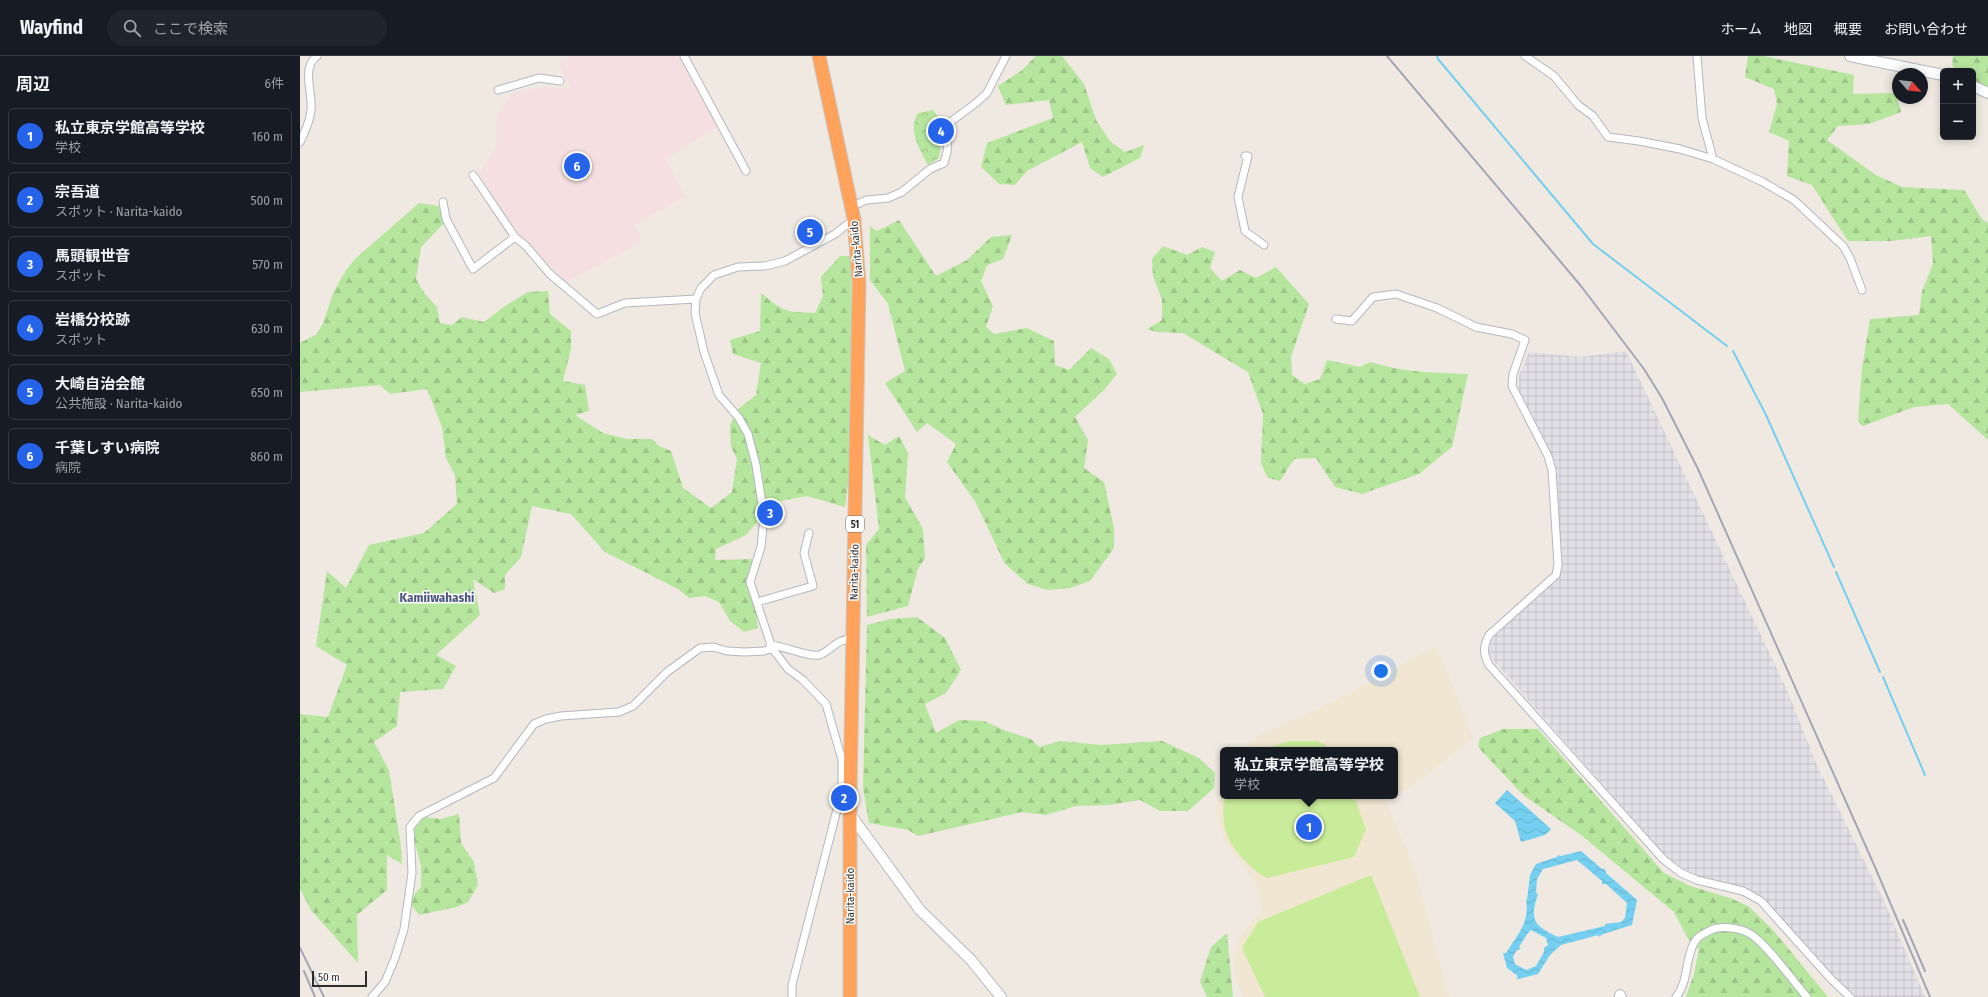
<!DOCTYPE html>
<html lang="ja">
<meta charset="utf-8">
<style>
body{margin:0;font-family:"Fira Sans Condensed","Noto Sans JP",sans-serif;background:#20242c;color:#f1f3f6}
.controls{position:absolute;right:12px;top:12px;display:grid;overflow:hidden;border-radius:6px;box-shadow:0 2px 10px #0003}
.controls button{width:36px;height:36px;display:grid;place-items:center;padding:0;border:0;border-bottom:1px solid #363941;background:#171b24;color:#f1f3f6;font:20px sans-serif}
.compass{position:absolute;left:1592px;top:12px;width:36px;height:36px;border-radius:50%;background:#171b24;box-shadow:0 2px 10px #0003;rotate:117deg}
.scale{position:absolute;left:12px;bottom:10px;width:55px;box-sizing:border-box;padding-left:4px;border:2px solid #2e2e2e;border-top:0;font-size:11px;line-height:14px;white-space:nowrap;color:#2e2e2e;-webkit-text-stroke:3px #fff;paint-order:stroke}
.you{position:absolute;left:1081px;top:615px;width:14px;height:14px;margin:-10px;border:3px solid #fff;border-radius:50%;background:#1a73e8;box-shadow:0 0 0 6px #1a73e833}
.badge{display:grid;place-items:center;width:26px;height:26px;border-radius:50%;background:#2563eb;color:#fff;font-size:13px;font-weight:700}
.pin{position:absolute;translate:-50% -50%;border:2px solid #fff;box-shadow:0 1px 4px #0006}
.popup{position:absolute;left:920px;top:691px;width:178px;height:52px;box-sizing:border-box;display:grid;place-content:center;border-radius:6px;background:#171b24;filter:drop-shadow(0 1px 3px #0005);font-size:13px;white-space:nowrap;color:#9ea1a6}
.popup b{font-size:15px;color:#f1f3f6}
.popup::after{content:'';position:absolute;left:50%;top:100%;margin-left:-8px;border:8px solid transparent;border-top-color:#171b24}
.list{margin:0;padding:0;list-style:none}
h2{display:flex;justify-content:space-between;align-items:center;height:52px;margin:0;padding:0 16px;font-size:17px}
h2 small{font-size:13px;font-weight:400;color:#9ea1a6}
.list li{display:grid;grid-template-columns:26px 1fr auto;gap:12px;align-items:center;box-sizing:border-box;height:56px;margin:0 8px 8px;padding:0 8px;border:1px solid #363941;border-radius:6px}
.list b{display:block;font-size:15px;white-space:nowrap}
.list p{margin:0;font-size:13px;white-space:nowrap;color:#9ea1a6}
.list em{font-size:13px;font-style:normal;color:#9ea1a6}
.icon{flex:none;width:22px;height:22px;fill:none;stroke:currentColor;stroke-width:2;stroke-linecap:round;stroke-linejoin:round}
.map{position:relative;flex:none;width:1688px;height:941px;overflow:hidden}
header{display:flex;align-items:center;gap:24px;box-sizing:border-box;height:56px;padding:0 20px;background:#171b24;border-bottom:1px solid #363941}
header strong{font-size:19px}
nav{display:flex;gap:22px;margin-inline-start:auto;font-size:14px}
.search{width:280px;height:36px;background:#20242c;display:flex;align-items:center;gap:10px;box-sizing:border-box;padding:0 14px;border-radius:22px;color:#9ea1a6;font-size:15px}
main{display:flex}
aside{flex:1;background:#171b24}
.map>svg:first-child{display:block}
</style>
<header>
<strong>Wayfind</strong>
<div class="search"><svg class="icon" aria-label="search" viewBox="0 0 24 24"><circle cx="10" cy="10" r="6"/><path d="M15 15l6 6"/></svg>ここで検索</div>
<nav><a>ホーム</a><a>地図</a><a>概要</a><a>お問い合わせ</a></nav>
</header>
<main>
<aside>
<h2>周辺<small>6件</small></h2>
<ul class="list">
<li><span class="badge">1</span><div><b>私立東京学館高等学校</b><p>学校</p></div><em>160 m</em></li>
<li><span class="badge">2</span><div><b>宗吾道</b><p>スポット · Narita-kaido</p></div><em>500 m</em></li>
<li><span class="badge">3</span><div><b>馬頭観世音</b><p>スポット</p></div><em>570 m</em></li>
<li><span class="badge">4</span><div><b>岩橋分校跡</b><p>スポット</p></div><em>630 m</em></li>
<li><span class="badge">5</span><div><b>大崎自治会館</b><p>公共施設 · Narita-kaido</p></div><em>650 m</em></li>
<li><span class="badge">6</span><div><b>千葉しすい病院</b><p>病院</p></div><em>860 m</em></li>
</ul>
</aside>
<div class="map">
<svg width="1688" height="941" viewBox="0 0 1688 941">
<defs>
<pattern id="industrial-grid" width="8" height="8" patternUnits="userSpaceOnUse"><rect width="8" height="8" fill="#e3e1e8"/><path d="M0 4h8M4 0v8" fill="none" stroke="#c3c1c7"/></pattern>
<pattern id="forest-firs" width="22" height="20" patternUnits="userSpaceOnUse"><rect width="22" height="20" fill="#b6e59e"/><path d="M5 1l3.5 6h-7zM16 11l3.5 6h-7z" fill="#9dc588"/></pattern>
<pattern id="park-crowns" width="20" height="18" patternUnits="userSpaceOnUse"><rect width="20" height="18" fill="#b6e59e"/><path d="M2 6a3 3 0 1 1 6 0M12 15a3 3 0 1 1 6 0" fill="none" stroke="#9dc588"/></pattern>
<pattern id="water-waves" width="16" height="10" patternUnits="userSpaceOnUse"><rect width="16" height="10" fill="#75cff0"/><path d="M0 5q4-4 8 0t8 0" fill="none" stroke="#66b2ce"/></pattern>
</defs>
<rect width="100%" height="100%" fill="#efe9e1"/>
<path fill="url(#industrial-grid)" d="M1326,295L1486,632L1516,707L1583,843L1625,941H1554L1526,913L1471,851L1459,841L1447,834L1396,820L1369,804L1188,598L1187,592L1193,579L1261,509L1254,408L1250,395L1219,333V319L1229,296L1280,301Z"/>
<path fill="#f0e6d1" d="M1137,590L1173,682L1129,717L1095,740V694H943L956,681L1024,650Z
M923,721V740H1095L1086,746L1115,813L1149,941H944L937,929L933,900L943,876L962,855L956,827L925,786L916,756Z"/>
<path fill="#f5dfe0" d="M270,0H379L418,71L366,102L385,140L335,169L342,185L267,226L219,179L179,118L197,89V60L211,38L243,30L271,33L258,7Z"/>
<path fill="url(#forest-firs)" d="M736,0H762L784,28L796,64L810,85L825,96L844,89L840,102L803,121L790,112L782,86L727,115L715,129L699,128L681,111L687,87L753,62L749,44L706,49L698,30L721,15Z
M1448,0H1464L1554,19L1553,38L1596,37L1601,56L1569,68L1538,70L1527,84L1576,119L1602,131L1664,134L1682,163L1688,167V384L1648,348L1614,351L1563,370L1558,366L1562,312L1570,263L1619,259L1622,235L1633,208L1631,180L1592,185H1548L1512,129L1487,120L1489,85L1469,76L1477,48L1474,33L1445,21Z
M1654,0H1688V34L1673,24V15H1658L1653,11L1652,2Z
M119,147L139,150L144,167L121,191L116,223L125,238L137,251L140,267L152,269L162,261L184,266L205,250L228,236L248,235L250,258L271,275V293L263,325L285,329L289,355L275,359L303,377L327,383H352L359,390L371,395L383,432L411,452L432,436L437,403L431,391L430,369L438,353L456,339L461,307L433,298L430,284L460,275L461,237C482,255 488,257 515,257L523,240L521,221L540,200H551L552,397L545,451L507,440L475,446L446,479L416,493L415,504L452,503L458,572L444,576L430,565L419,546L405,540L389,542L378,533L305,496L271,458L232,450L221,501L205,519V533L194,537L173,523L180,559L136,599L156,610L143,633L100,636L97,670L74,686L89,714L101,791L102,808L87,799V834L57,859L58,907L11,854L0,833V658L28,661L47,609L16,590L27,515L46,532L69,489L124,477L157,448L155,419L146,402L142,371L127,333L90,338L80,329L0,336V287L17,278L23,267L34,235L46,214L56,202Z
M599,164L636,220L667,204L691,181L712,179L703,203L687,209L681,225L693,250L686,271L694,278L727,272L754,285L755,309L769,314L791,292L809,303L817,318L804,334L775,361L788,384L784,412L804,426L814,472V492L790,525L770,532L748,534L728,528L705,508L675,445L647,406L656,388L627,367L617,376L585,327L605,315L588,248L570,224V170L577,175Z
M863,190L887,199L902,191L915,196L910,212L922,225L940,214L956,222L976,211L1009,248L991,301L992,319L1005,328L1020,323L1027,304L1060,311L1070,306C1102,316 1134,317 1168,318L1152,391L1119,418L1062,438L1035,431L1016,402L994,403L980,425L968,422L961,407L963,358L948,316L883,277L857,276L847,273L862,264V244L853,220L852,203Z
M568,379L585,389L599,380L608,397L605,441L623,473L625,502L618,513L608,550L567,561L566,489L579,473Z
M617,561L645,582L661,614L646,637L625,648L636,677L659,664L684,665L706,675L731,683L739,691L760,685L801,689L862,685L899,702L915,717L914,732L888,755H860L840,744L809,749L776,750L746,759L722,756L618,780L608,774L569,767L563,732L567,569L591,563Z
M1203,673H1238L1364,817L1390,830L1430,842L1448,850L1473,874L1528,941H1386L1394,918L1399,893L1388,883L1374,856L1281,779L1223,739L1178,691L1180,682Z
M159,758L161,787L174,806L178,829L168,846L157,851L119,859L111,848L114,839L121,831V810L112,775L124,761L141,763Z
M927,877L933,941H907L900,926L911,891Z"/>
<path fill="url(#park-crowns)" d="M633,54L644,68L639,102L628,109C620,93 607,75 618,57Z"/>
<path fill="#c9ec9a" d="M990,685H1018L1033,694H960Z
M925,740H1054L1066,773L1054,801L967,822C954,816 933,794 928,781C923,770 922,752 925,740Z
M1071,819L1120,941H965L942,892L958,866Z"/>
<path fill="url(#water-waves)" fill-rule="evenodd" d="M1207,734L1251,773L1245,779L1221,786L1215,765L1195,747Z
M1281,795L1302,813H1305L1306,817L1337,844L1332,869L1303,878L1299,881L1298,879L1261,889L1250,899L1238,918L1218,923H1216L1218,920L1207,912L1203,897H1206C1218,878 1230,866 1226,844H1227L1230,819L1236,808L1257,801L1258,799L1261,800ZM1277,804L1302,825V828H1306L1327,847L1325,862L1321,866L1305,868V870L1258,881C1234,869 1229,865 1238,838L1236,837L1237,823L1243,813ZM1231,874L1246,882L1248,889L1244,892V896L1236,910L1226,914L1215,908L1213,901L1216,895L1221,892L1219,891L1228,877Z"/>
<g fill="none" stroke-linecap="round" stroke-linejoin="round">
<path stroke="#75cff0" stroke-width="2" d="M1137,0L1138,3L1293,188L1427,290
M1433,295L1466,359L1534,511
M1536,516L1580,616
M1583,621L1625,719"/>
<defs>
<path id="street" d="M384,0L446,115
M1225,0L1254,20L1278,49L1293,60L1308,81L1339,85L1380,93L1413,103L1463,126L1494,144L1543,190L1550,202L1562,234
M1397,0L1402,62L1413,103
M198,34L239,22L260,25
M0,86C5,76 10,65 11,54C13,37 1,12 17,0
M945,100H948L938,141L945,175L964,189
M173,119L215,181L226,190L250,218L297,258L325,247L396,243
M143,146L146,163L173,213L215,181
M552,150L567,144L588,142L602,136L630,113L644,107L647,96L649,67L676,47L687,37L706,0
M1036,263L1052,265L1073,241L1096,238L1137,252L1176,271L1212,278L1225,284L1213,318L1212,330L1248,400L1252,414L1258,509L1256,519L1189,579C1183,591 1183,597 1189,609L1363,803L1381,817L1397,824L1443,835L1461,845L1531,923L1550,941
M457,546L513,530L504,497L509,477
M470,589C484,590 508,601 519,599C532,595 535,583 554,582
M72,941L85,926L95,902L104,873L112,817L110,771L119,760L194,722L234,668L246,663L261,660L319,656L333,650L367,616L400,592L413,591L427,595L445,596L464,595L472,592
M492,941V929L542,734V704L526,648L503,624L488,613L472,592L450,526L461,491L464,461L456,409L448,378L439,362L419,339L404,296L395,257L396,243L401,232L414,219L438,211L465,210L485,205L535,178L554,163
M1376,941C1388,927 1385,906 1393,889C1396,881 1403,878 1411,874C1422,869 1442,872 1452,879C1471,893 1491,923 1507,941"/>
<path id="secondary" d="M1550,0L1643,19
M1673,30L1688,37
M550,758L620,854L671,904L701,941
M1320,939L1321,941"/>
<path id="highway" d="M519,0L554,163L559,227L550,741V941"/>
</defs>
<use href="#street" stroke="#b4b7c1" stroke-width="9"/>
<use href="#secondary" stroke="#b4b7c1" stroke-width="12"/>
<use href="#highway" stroke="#c9c9c9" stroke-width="15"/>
<use href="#street" stroke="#fff" stroke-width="7"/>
<use href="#secondary" stroke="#fff" stroke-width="10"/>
<use href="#highway" stroke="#ffa35c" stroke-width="13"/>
<path stroke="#a3a6b8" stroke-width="2" d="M1087,0L1281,230L1344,313L1362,342L1398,413L1575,811L1630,941
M1603,864L1625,915
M0,892L24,941
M4,915L15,941"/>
</g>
<g text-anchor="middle" stroke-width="3" stroke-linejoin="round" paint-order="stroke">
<rect fill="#fff" stroke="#6d6d6d" stroke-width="1" x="546" y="460" width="18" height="16" rx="3"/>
<g font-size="10" font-weight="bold" fill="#2e2e2e">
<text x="555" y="472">51</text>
</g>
<g font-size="11" fill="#2e2e2e" stroke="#fff">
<text transform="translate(556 193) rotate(-95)" y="4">Narita-kaido</text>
<text transform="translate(554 516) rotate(-89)" y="4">Narita-kaido</text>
<text transform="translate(550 840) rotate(-90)" y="4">Narita-kaido</text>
</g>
<g font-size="13" font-weight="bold" fill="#4d5680" stroke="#fff">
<text x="137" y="546">Kamiiwahashi</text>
</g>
</g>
</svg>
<div class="controls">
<button>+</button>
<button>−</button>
</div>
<svg class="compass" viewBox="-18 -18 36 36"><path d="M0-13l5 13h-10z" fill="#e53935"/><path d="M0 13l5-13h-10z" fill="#9ea1a6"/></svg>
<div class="scale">50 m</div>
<div class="you"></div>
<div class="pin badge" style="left:1009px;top:771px">1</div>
<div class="popup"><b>私立東京学館高等学校</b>学校</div>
<div class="pin badge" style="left:544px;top:742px">2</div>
<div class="pin badge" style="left:470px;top:457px">3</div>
<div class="pin badge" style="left:641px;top:75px">4</div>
<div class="pin badge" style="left:510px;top:176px">5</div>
<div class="pin badge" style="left:277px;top:110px">6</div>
</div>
</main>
